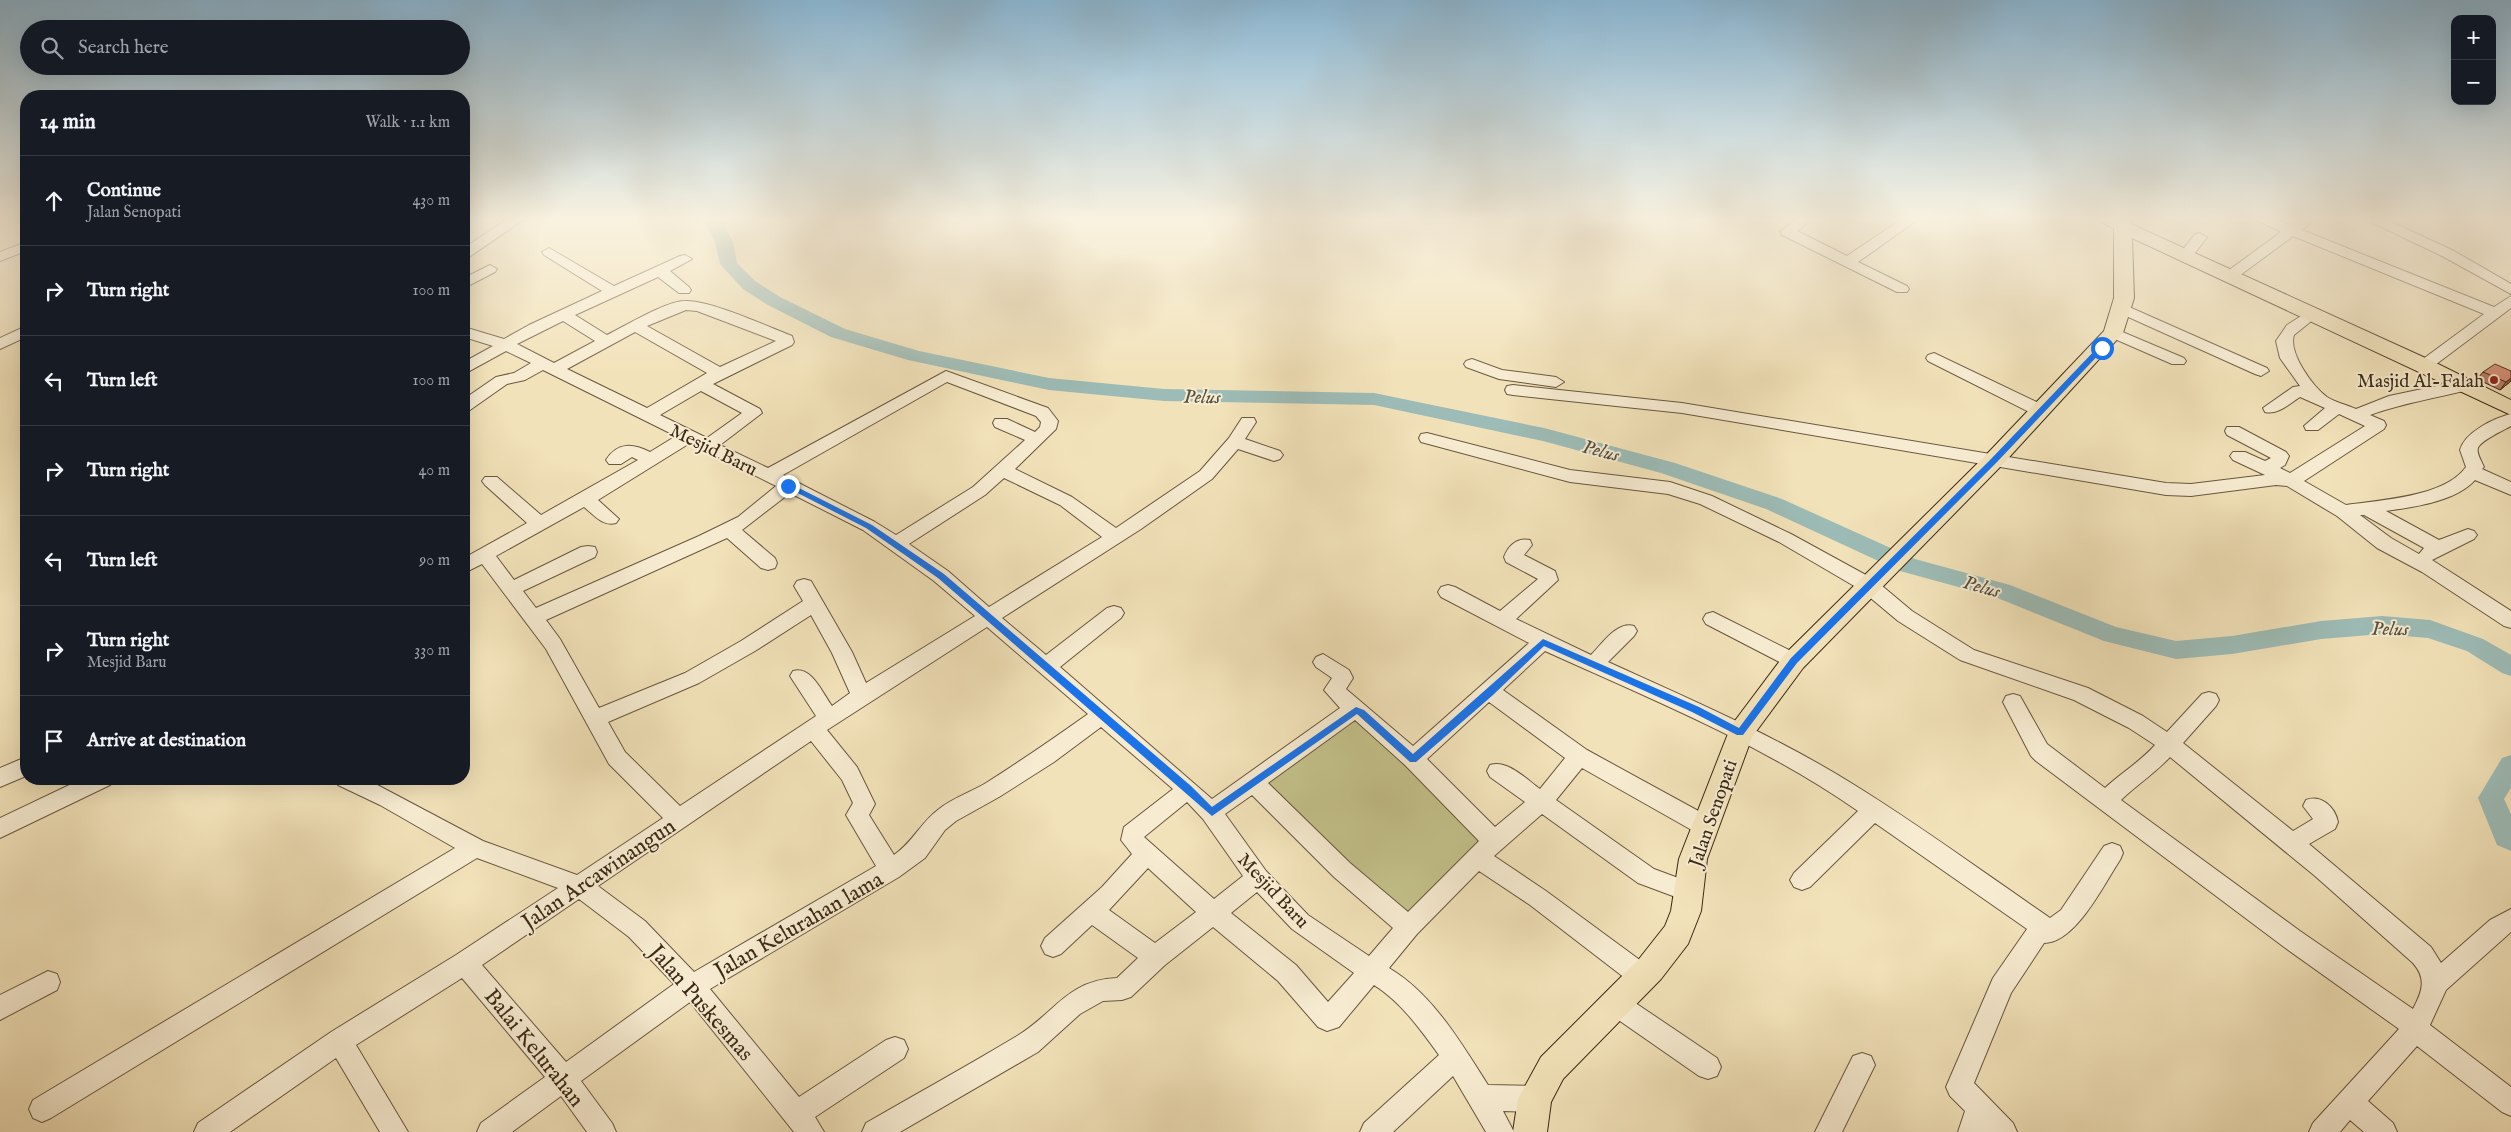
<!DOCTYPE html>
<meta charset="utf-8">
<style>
body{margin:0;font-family:"IM FELL English",serif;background:#20242c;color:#f1f3f6}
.controls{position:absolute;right:15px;top:15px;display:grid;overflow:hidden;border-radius:10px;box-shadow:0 5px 20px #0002}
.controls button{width:45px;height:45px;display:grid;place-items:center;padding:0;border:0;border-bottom:1px solid #363941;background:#171b24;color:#f1f3f6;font:25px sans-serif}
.stop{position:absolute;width:15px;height:15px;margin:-11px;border:4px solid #1a73e8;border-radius:50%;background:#fff}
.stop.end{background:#1a73e8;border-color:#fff;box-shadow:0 1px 5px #0008}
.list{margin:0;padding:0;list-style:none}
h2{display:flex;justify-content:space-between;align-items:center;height:65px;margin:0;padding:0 20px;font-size:21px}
h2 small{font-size:16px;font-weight:400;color:#9ea1a6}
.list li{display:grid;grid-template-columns:32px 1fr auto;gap:15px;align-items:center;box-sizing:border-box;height:90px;padding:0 20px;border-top:1px solid #363941}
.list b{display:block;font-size:19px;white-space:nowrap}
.list p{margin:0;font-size:16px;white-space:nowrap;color:#9ea1a6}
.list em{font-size:16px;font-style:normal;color:#9ea1a6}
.icon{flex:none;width:28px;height:28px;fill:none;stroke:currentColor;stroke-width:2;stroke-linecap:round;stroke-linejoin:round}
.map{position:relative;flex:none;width:2511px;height:1132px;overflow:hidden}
.search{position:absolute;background:#171b24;box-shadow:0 5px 20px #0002;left:20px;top:20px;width:450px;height:55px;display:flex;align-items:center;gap:12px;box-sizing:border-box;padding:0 18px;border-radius:28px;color:#9ea1a6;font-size:19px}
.panel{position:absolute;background:#171b24;box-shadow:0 5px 20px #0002;left:20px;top:90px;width:450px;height:695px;border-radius:20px}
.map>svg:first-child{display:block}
</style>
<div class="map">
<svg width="2511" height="1132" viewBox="0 0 2511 1132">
<rect width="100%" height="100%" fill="#f2e2b9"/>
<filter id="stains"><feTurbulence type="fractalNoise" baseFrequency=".004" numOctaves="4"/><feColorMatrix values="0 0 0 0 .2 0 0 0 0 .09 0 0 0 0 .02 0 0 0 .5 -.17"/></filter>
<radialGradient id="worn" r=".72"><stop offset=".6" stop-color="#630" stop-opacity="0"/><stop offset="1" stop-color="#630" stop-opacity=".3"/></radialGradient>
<path fill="#c3c18a" stroke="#7f7550" d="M1351,715L1487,843L1398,923L1252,776Z"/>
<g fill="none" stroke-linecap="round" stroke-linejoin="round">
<path fill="#9dbcb7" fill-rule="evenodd" d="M703,218H720L733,242L737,263L755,281L780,297L845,329L919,351L1049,378L1164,389L1374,393L1544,428L1675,463L1782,499L1915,559L2010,585L2116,627L2176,641L2232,636L2321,621L2382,616L2430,620L2483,639L2511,655V676L2502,673L2467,651L2428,638L2382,634L2321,639L2232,654L2176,659L2104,641L1995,597L1900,571L1766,509L1661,473L1543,441L1374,405L1164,401L1049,390L908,360L831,337L768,305L743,289L720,264L715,242Z
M2511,755V788L2504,799L2511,814V851L2497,845L2478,798L2502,758Z"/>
<defs>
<path id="minor" d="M509,218H526L469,257L464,258V248Z
M1797,218H1814L1797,231L1847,256L1903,218H1920L1858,262L1907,286L1909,289L1907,292H1897L1782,235L1780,232Z
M2253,218H2274L2290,225L2299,218H2316L2302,230L2494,307L2511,296V308L2431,368H2419L2417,365L2419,362L2484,314L2293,236L2235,279H2225L2223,276L2225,273L2281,232Z
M2363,218H2383L2454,251L2511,284V294L2444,257Z
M2200,233L2207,237L2205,240L2191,258H2181L2179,255L2181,252L2195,234Z
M26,242V251L0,261V252Z
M549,248L614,286L680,256L685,255L692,259L670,271L689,287L691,290L689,293H679L658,277L575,315L607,335C625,326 666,301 685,301C710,300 766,326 792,336L794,342L792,345L713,384L760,409L762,413L720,445L768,468L946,371L1048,408L1058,421L1056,429L1015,469L1072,497L1116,528L1200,471L1229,438L1242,418H1254L1256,422L1245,439L1280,451L1283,455L1280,459L1274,461L1238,449L1212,479L1141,529L1002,618L1046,655L1107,608L1114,606L1121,608L1124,613L1121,618L1060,667L1212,799L1340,708L1324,690L1332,678L1316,667L1313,662L1316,657L1323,654L1349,670L1353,678L1346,689L1413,746L1529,643L1441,597L1438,592L1441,587L1448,585L1455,587L1500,611L1538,579L1506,562L1504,557C1508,546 1517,537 1530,540L1532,545L1524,555L1555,571L1558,580L1516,619L1591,655C1602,644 1617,621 1634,626L1637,631L1634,636L1608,662C1692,700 1778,737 1856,786C1922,827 1986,874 2050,918L2061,910L2104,846L2112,843L2120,846L2123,853L2120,860C2104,884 2076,943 2044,943L2011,993L1974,1083L2013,1123L2017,1132H1958L1965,1111L1950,1096L1946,1087L1993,978L2027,929L1875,823L1810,887L1802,890L1794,887L1790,880L1794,873L1858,811C1762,744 1651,699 1545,651L1503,690L1587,750L1713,819L1716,826L1713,833L1705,835L1697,833L1582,768L1556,800L1654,869L1697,885L1701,892L1697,899L1689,902L1638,883L1542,814L1494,856L1546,891L1652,969L1655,977L1652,985L1643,988L1634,985L1530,905L1479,871L1417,934L1389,968C1433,994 1461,1043 1488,1085L1535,1086L1544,1090L1548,1099L1544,1108L1535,1112L1503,1111L1514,1132H1486L1453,1076L1393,1132H1360L1364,1123L1439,1055C1420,1029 1402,1003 1374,985L1339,1027L1327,1031L1318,1027L1278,981L1213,927L1165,965L1131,997L1122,1000L1103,1001L1080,1014L1038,1052L900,1132H862L866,1123C916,1094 967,1066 1017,1036C1054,1014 1067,980 1117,978L1138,958L1092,925L1061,954L1053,957L1045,954L1041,946L1045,938L1102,887L1132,854L1121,840L1124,827L1173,789L1101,727L1054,762L999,797L956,821L945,830L925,858L899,877L710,989L799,1097L886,1040L895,1037L904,1040L908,1049L904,1058L815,1117L824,1132H794L690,1002L581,1081L612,1123L616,1132H587L561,1096L512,1132H477L481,1123L545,1077L462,978L356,1045L408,1132H380L336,1058L230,1132H194L198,1123L331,1032L456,955L558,888L477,858L51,1118L42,1122L33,1118L29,1109L33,1100L455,848L380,805L338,785L335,779H366L483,841L577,875L663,818L609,764L546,649L482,564L464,573V558L527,523L485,485L482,481L485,477H497L541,515L638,460L632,457L621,464H609L606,460C618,441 634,444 650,452L676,436L543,370L525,380L507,384L470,410L464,411V399L496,377L514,373L531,363L506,351L464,374V362L493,346L464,337V327L504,339L529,325L602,291L544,255L542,252ZM686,310L697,311L776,341L720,367L647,326ZM563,321L595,341L554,363L517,344ZM635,332L707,373L647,408L567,369ZM947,382L1036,416L1041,422L1040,427L1035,432L1007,419H995L993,423L995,427L1025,440L973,487L896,535L875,522L783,475ZM701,391L742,413L707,438L660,415ZM690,443L776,486L738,517L699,536L536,608L523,591L595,557L597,552L595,547L588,546L581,547L514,580L496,556L584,507C594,515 603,527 616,523L619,519L598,500ZM1004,478L1060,505L1102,537L989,607L948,571L909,544L985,495ZM790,493L863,530L934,581L975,616L866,683L852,652L811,581L804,579L797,581L794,586L803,601L741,641L685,673L599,708L560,639L546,620L727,538L761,568L768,570L775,568L777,563L775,558L742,530ZM811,615L832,653L850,693L832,706C822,692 811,665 793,671L790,676L816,716L680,806L625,752L608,722L699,683L755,651ZM987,627L1088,714C1054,738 1021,761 986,783C971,792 953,798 939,809C921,822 913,842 894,855L869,815L875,804L857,767L827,730ZM1489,702L1565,758L1540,789C1526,779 1507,759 1490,765L1487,771L1490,777L1525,802L1495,827L1427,759ZM1355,720L1405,765L1479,841L1408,912L1350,863L1268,783ZM811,741L842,780L853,803L846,815L876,866L694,972L645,921L598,886ZM1252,795L1334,877L1393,928L1369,956L1308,915L1266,871L1225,814ZM1187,802L1203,819L1243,876L1214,899L1144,837ZM1148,868L1196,912L1155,943L1109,910ZM1257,892L1292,929L1354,973L1328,1002L1296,965L1231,913ZM579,899L629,937L674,984L566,1062L482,965Z
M490,265L497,269L495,272L464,288V278Z
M2120,303L2267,368L2269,371L2261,376L2255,374L2115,311L2112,308Z
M2312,309L2320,314L2294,335C2288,353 2313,387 2327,397C2335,402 2347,405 2356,409L2389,396L2465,380L2471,381L2473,385L2471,389C2437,398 2403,403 2370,415L2384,421L2386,425L2384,429L2304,481L2346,505C2380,500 2445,497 2466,467L2460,450C2465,432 2494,418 2511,414V426C2504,430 2480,441 2478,448C2476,453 2482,462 2484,467L2482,469L2511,482V495L2475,480C2455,502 2413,507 2386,511L2439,540L2468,529L2474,531L2477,535L2474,539L2432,560L2511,611V628L2504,626L2422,572L2377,548L2337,516L2287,486L2276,485L2191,496L2166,495L1682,413L1513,395L1507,394L1505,390L1507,386L1513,385L1682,403L2166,483L2191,484L2265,475L2233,460L2230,456L2233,452H2245L2265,461L2271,458L2227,435L2225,431L2227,427H2239L2286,452L2289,456L2285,465L2280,468L2290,473L2365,426L2339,414L2318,430H2306L2304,426L2325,408L2300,397C2289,404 2278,415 2265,412L2263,408L2293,387L2300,386L2280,358L2276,341L2287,325ZM2360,515H2364L2424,548L2419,554L2391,538Z
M26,326V337L0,349V338Z
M2113,328L2184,358L2186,361L2184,364H2172L2108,336L2105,333L2108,330Z
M1934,353L2047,407L2049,411L2047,415H2035L1928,361L1926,358L1928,355Z
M1472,359L1502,370L1556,377L1564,382L1556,387L1499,379L1466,367L1464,364L1466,361Z
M1427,433L1570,470L1670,482L1712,496L1791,534L1875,580L1912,611L1974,650L2088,688L2143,716L2167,732L2202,694L2209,692L2216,694L2219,700L2216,706L2183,743L2293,831L2313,819L2303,806L2306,800C2321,794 2335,807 2338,822L2335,829L2309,844L2431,947L2441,963L2490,920L2511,909V932L2446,990L2430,1025L2511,1087V1116L2502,1112L2417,1046L2368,1101L2393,1123L2397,1132H2364L2350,1120L2340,1132H2309L2313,1123L2399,1029L2284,947L2036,761L2031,756L2003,702L2006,696L2013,694L2020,696L2047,744L2105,788C2121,773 2140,762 2155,745L2129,728L2074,700L1960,660L1898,621L1861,590L1779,542L1700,504L1668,494L1570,482L1421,442L1419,438L1421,434ZM2170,757L2315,876L2413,963C2427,979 2422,992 2413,1009L2300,931L2121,800C2138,784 2155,773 2170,757Z
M1713,612L1801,656L1804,661L1801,666L1794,669L1787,666L1706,624L1703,619L1706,614Z
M26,757V776L0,787V768Z
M82,779H113L110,785L0,838V818Z
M48,971L57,974L60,982L57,990L0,1020V995Z
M1616,992L1625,996L1717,1058L1721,1067L1717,1076L1708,1079L1699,1076L1607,1012L1604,1004L1607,996Z
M1862,1053L1871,1056L1875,1065L1842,1132H1815L1853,1056Z"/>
<path id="major" d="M2095,218H2131V224L2432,361L2511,400V415L2132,238L2134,298L2123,333L2002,465L1803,668L1752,737L1707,859L1701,911L1688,944L1661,979L1563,1079L1551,1102L1547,1132H1513L1518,1099L1541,1057L1639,959L1665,926L1671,911L1679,859L1731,726L1785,654L1986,455L2104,331L2114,298V229Z"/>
</defs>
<use href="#minor" stroke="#69573e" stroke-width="2"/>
<use href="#major" stroke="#3b2915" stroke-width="2"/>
<use href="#minor" fill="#f7ecd2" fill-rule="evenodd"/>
<use href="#major" fill="#f2e2b9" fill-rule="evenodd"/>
</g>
<path fill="#bb7c66" stroke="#3b2915" d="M2511,371V381L2500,390L2477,379L2483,372Z"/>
<path fill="#986553" stroke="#3b2915" d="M2511,378V381L2500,390L2506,382Z"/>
<path fill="#d99077" stroke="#3b2915" d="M2495,364L2511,371V378L2506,382L2483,372Z"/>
<linearGradient id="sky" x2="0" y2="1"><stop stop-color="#8ab7d4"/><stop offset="0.58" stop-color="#f9f2e0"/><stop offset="1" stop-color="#f9f2e0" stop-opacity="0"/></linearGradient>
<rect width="2511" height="377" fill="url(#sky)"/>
<path fill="#1a73e8" d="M2099,346L2105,348L1997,462L1797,663L1743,735H1737L1692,712L1544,646L1493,695L1416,762H1410L1357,714L1212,816L938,578L866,528L784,486L791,484L872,525L944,574L1191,786L1212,807L1356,707L1364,710L1413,754L1543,639L1699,707L1739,728L1791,658L1991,459Z"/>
<circle fill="#8f2418" stroke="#f7ecd2" stroke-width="2" cx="2494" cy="380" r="5"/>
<g text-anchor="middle" stroke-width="4" stroke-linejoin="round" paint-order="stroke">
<g font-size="19" fill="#3b2915" stroke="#f7ecd2" text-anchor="end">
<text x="2484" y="387">Masjid Al-Falah</text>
</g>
<g font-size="19" fill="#3b2915" stroke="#f7ecd2">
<text transform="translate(714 449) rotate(26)" y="7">Mesjid Baru</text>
<text transform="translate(1712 813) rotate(-71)" y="7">Jalan Senopati</text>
<text transform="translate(1274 890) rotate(47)" y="7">Mesjid Baru</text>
</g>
<g font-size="20" font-style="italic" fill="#544e3e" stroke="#f7ecd2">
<text transform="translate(1202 396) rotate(1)" y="7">Pelus</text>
<text transform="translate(1601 450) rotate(15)" y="7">Pelus</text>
<text transform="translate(1982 586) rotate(16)" y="7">Pelus</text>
<text transform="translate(2390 628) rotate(1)" y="7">Pelus</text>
</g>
<g font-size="22" fill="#3b2915" stroke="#f7ecd2">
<text transform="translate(598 873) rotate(-34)" y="8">Jalan Arcawinangun</text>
<text transform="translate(798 924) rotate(-30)" y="8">Jalan Kelurahan lama</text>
<text transform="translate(702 1002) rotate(49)" y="8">Jalan Puskesmas</text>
<text transform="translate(535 1047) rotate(51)" y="8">Balai Kelurahan</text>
</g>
</g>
<rect width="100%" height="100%" filter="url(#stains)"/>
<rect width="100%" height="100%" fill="url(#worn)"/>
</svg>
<div class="controls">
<button>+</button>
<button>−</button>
</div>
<div class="stop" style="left:2102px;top:348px"></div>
<div class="stop end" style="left:788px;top:486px"></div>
<div class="search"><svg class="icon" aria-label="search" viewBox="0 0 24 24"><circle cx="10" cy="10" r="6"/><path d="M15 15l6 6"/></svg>Search here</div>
<section class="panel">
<h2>14 min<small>Walk · 1.1 km</small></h2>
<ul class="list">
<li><svg class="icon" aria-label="ahead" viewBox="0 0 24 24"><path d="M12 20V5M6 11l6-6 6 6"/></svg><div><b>Continue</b><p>Jalan Senopati</p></div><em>430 m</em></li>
<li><svg class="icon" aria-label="right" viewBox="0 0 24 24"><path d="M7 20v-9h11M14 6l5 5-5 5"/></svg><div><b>Turn right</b></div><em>100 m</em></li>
<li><svg class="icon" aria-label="left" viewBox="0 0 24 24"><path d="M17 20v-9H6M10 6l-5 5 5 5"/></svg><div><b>Turn left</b></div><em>100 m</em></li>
<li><svg class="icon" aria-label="right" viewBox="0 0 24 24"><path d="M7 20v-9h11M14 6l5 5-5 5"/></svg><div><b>Turn right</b></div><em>40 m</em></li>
<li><svg class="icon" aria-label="left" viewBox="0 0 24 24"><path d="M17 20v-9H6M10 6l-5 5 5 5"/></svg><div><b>Turn left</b></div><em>90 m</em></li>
<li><svg class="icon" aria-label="right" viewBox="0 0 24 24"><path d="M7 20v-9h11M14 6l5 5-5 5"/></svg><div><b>Turn right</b><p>Mesjid Baru</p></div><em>330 m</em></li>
<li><svg class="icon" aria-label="arrive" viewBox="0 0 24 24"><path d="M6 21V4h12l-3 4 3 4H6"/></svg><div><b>Arrive at destination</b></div></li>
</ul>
</section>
</div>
